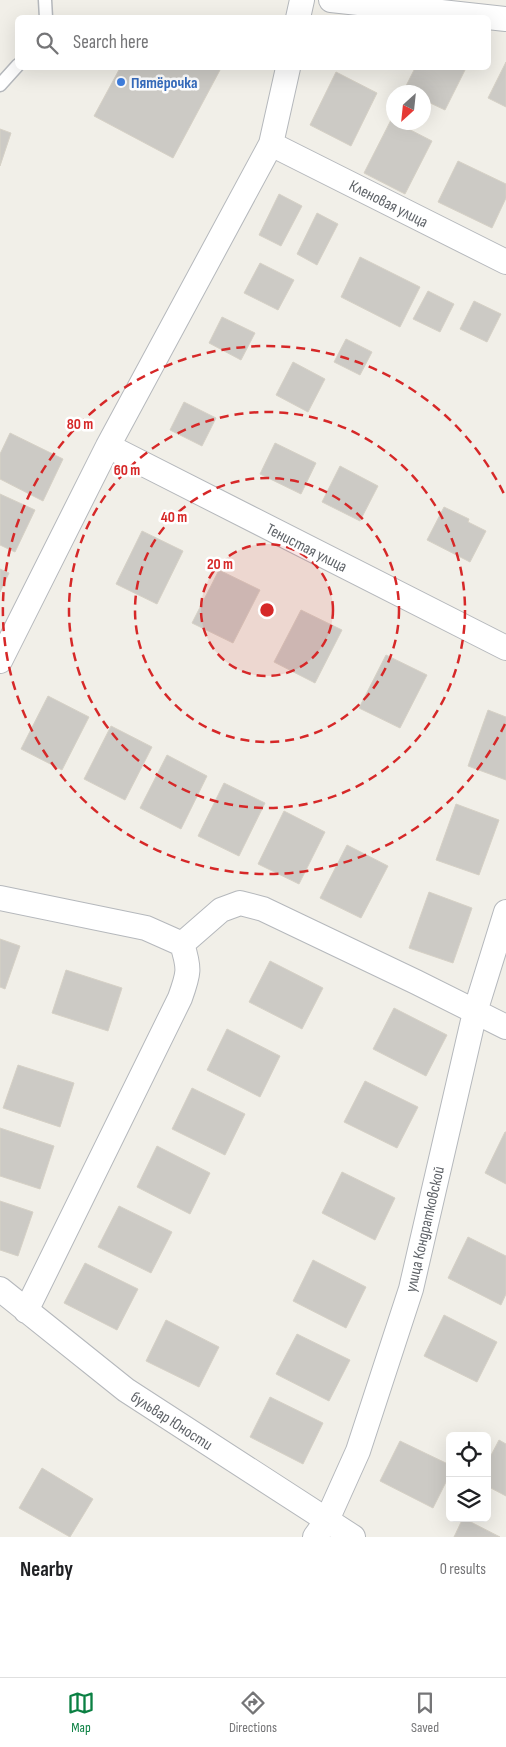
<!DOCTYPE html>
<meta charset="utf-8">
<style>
body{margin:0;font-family:"Sofia Sans Condensed",sans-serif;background:#f2f2f2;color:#202124}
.controls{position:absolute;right:15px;bottom:15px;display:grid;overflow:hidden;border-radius:8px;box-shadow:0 5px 20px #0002}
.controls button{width:45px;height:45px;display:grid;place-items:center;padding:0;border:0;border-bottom:1px solid #e0e0e0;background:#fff;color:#202124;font:25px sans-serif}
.compass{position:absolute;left:386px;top:85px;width:45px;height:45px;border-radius:50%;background:#fff;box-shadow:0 5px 20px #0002;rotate:207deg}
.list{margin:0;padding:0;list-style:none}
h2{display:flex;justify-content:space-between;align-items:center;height:65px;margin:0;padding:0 20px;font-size:21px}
h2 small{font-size:16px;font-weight:400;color:#757577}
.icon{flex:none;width:28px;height:28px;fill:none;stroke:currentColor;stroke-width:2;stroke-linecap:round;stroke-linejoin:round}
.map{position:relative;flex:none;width:506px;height:1537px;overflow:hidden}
.search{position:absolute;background:#fff;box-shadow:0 5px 20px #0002;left:15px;right:15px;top:15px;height:55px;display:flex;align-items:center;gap:12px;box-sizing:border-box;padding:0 18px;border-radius:8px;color:#757577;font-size:19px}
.sheet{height:140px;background:#fff}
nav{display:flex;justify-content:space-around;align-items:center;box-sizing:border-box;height:70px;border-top:1px solid #e0e0e0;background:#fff;font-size:14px;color:#757577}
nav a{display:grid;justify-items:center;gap:2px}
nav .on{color:#0b8043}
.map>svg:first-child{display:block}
</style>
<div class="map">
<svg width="506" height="1537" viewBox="0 0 506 1537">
<rect width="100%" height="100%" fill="#f1efe8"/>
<path fill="#cccac5" stroke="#d6d1c6" d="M506,62V107L488,98Z
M120,68H217L220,70L173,158L94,116Z
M415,68H466L445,110L424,100V92H409L404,90Z
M336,72L377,93L351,146L310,125Z
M391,120L432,141L405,194L364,173Z
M0,129L11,133L0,166Z
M458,161L506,184V198L492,228L438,202Z
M279,194L302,206L281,246L259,235Z
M317,213L338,224L317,265L297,254Z
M360,257L420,287L400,327L341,297Z
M260,263L294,280L278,310L244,293Z
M428,291L454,304L440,332L413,319Z
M474,301L501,314L487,342L460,329Z
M222,317L255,333L241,360L209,343Z
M346,339L372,352L360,375L334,362Z
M293,362L325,379L308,412L276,395Z
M184,402L216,418L202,446L170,430Z
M10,433L63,459L43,501L0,479V454Z
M275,443L316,463L301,494L260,474Z
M340,466L378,486L360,521L322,502Z
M0,494L35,510L15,552L0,545Z
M444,507L469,519L468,522L486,531L470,562L427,540Z
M142,531L183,551L157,604L116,584Z
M0,569L9,573L0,592Z
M219,570L260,590L233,643L192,623Z
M301,610L342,630L315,683L274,662Z
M386,655L427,675L400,728L359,708Z
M48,696L89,717L62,770L21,749Z
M488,710L506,717V780L468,766Z
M111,726L152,747L125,800L84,779Z
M167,755L207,776L181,829L140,808Z
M224,783L265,803L239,856L198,836Z
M456,804L499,820L479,875L436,860Z
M284,811L325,832L299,884L258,864Z
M347,845L388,866L361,918L320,898Z
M429,892L472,908L453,963L409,948Z
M0,939L20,946L5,989L0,987Z
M270,961L323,988L302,1029L249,1002Z
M66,970L122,988L108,1031L52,1013Z
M394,1008L447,1035L426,1076L373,1049Z
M227,1029L280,1056L260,1097L207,1070Z
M18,1065L74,1083L60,1127L3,1108Z
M365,1081L418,1107L397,1148L344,1122Z
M192,1088L245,1114L225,1155L172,1129Z
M0,1128L54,1146L40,1189L0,1176Z
M505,1132H506V1184L485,1173Z
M157,1146L210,1173L190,1214L137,1187Z
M342,1172L395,1198L375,1240L322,1213Z
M0,1201L33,1212L18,1256L0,1250Z
M119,1206L172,1232L151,1273L98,1247Z
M468,1237L506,1256V1294L501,1305L448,1278Z
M313,1260L366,1287L346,1328L293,1301Z
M85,1263L138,1289L117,1330L64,1303Z
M444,1315L497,1342L477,1382L424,1356Z
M166,1320L219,1347L199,1387L146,1361Z
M297,1334L350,1360L329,1401L276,1374Z
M270,1397L323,1423L303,1464L250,1437Z
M499,1440L506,1444V1496L487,1486V1463Z
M400,1441L450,1465V1474L433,1508L380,1481Z
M42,1468L93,1499L70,1537L19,1508Z
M463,1518L500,1537H454Z"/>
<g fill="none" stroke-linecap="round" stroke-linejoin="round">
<defs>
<path id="service" d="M45,0L46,18
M0,85L18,65"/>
<path id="minor" d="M331,0L506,19
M298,18L302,0
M271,144L506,262
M108,446L506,648
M0,661L108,446L271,144L288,68
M0,898L146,928L182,944C190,969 189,973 180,998L26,1311
M182,944L221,910L240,903L263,909L416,982L506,1027
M0,1289L126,1390L353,1537
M315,1537L327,1520L358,1451L411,1289L475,1012L506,912"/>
</defs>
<use href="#service" stroke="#b5b8bc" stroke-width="15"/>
<use href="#minor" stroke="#b5b8bc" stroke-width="26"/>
<use href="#service" stroke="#fff" stroke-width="12"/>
<use href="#minor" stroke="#fff" stroke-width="24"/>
</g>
<circle cx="267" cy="610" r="66" fill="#d62828" fill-opacity=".12"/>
<g fill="none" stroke="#d62828" stroke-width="2.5" stroke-dasharray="9 6">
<circle cx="267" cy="610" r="66"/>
<circle cx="267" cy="610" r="132"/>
<circle cx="267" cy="610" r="198"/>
<path d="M505 724A264 264 0 1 1 505 496"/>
</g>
<circle fill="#3f7fe0" stroke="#fff" stroke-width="2" cx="121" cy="82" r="5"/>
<g text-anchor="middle" stroke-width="5" stroke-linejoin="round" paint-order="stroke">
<g font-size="16" font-weight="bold" fill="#366cbe" stroke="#fff" text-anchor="start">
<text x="131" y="88">Пятёрочка</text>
</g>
<g font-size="16" fill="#5f6368" stroke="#fff">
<text transform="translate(389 203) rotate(27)" y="6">Кленовая улица</text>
<text transform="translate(307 547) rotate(27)" y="6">Тенистая улица</text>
<text transform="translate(424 1229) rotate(-77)" y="6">улица Кондратковской</text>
<text transform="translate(172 1420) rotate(33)" y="6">бульвар Юности</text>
</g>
</g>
<circle cx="267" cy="610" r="8" fill="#d62828" stroke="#fff" stroke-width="2.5"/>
<g font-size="15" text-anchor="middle" font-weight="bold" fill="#d62828" stroke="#fff" stroke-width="5" stroke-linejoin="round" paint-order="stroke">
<text x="80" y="429">80 m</text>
<text x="127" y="475">60 m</text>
<text x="174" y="522">40 m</text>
<text x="220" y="569">20 m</text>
</g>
</svg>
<div class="controls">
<button><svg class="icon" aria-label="locate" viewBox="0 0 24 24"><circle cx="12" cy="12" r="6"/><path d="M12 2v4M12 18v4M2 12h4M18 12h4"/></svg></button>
<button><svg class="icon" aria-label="layers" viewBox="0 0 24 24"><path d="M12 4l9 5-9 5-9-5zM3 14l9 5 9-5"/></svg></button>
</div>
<svg class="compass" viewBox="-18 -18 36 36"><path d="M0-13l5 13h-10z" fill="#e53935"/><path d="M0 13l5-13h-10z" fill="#757577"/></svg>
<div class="search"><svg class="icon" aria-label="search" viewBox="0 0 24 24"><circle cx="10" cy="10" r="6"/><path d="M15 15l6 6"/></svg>Search here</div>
</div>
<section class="sheet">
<h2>Nearby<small>0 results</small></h2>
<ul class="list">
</ul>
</section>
<nav>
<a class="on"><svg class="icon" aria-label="map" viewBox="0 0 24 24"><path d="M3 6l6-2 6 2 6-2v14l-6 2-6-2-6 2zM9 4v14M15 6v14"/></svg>Map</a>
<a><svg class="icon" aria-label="directions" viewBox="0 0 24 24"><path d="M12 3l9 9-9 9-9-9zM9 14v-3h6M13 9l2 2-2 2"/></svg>Directions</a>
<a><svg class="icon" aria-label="saved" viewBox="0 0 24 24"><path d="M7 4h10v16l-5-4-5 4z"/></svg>Saved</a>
</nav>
